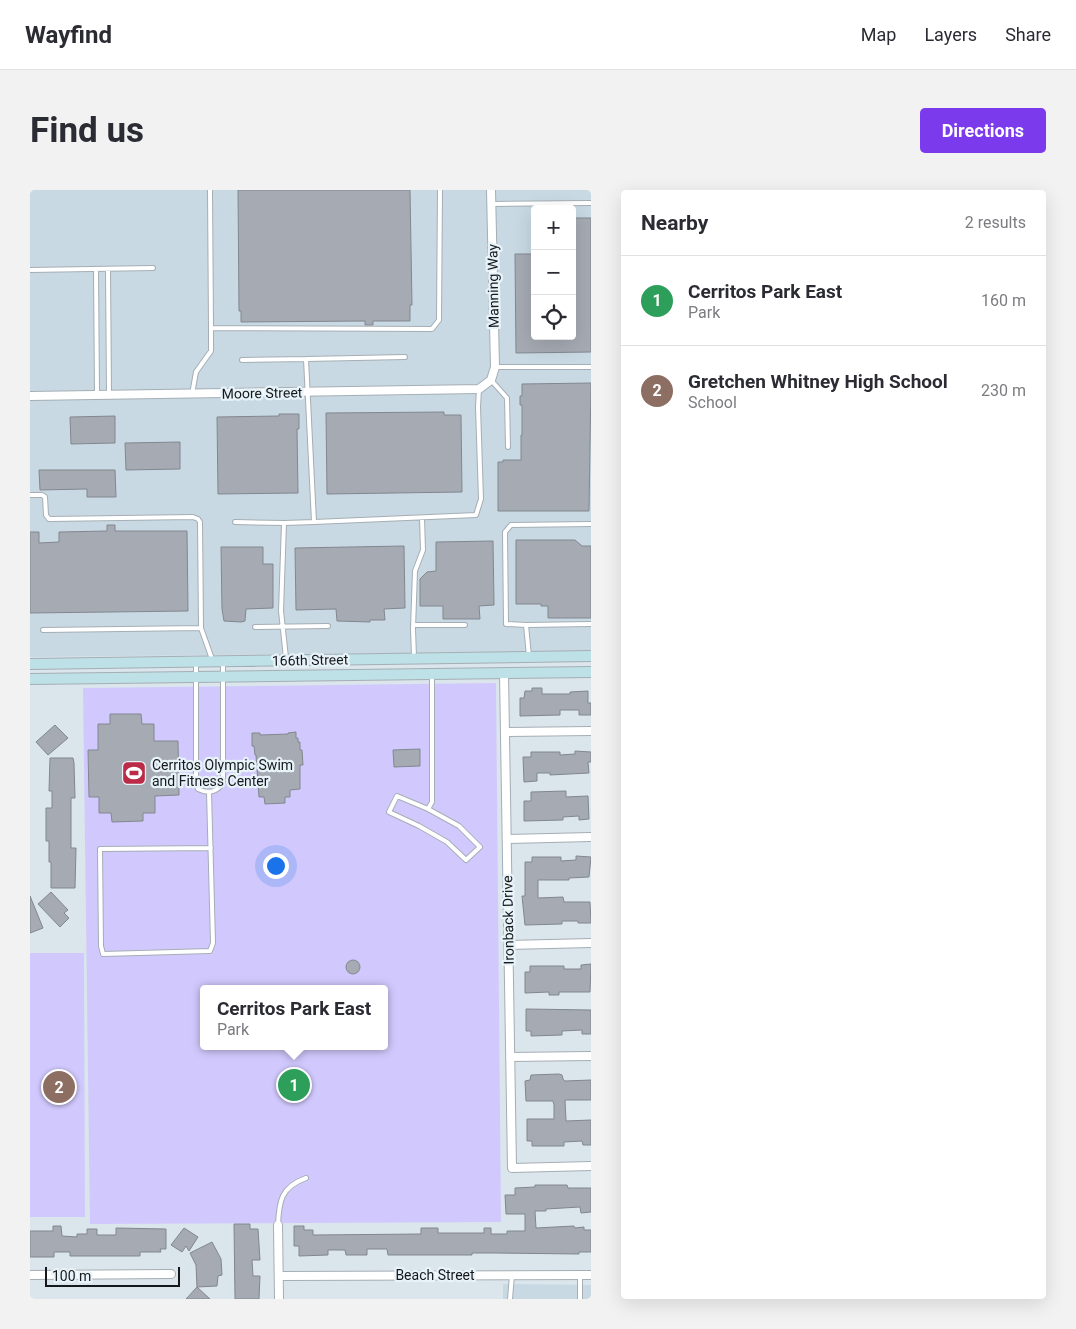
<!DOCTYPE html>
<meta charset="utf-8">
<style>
body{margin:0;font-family:Roboto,sans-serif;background:#f2f2f3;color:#2b2b33}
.controls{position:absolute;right:15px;top:15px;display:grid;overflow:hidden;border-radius:5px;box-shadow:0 5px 20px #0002}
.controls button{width:45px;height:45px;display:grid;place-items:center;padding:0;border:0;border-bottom:1px solid #e1e1e2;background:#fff;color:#2b2b33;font:25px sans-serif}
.scale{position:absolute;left:15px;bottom:12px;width:135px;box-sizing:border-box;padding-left:5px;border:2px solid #15191b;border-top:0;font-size:14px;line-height:18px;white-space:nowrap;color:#15191b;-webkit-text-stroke:4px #e8f3f9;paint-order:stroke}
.you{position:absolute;left:245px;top:675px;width:18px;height:18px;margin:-12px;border:4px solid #fff;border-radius:50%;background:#1a73e8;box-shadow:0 0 0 8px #1a73e833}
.badge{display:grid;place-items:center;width:32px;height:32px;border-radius:50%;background:#7c3aed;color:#fff;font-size:16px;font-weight:700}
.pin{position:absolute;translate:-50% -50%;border:2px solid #fff;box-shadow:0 1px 5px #0006}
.popup{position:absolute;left:170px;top:795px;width:188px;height:65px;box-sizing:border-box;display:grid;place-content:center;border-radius:5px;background:#fff;filter:drop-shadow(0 1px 4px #0005);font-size:16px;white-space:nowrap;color:#7c7c81}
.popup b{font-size:19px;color:#2b2b33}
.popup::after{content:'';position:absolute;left:50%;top:100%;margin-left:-10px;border:10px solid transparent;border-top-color:#fff}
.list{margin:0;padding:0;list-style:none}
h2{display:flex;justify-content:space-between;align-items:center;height:65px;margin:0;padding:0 20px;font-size:21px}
h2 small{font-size:16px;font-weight:400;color:#7c7c81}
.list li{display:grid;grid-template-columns:32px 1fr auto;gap:15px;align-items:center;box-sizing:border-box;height:90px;padding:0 20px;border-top:1px solid #e1e1e2}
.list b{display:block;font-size:19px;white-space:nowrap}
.list p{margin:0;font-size:16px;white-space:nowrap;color:#7c7c81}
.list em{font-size:16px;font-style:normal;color:#7c7c81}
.icon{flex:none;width:28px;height:28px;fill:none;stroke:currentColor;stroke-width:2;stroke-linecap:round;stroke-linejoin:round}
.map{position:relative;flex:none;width:561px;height:1109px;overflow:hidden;border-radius:5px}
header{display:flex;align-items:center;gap:30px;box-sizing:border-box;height:70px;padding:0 25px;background:#fff;border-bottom:1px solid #e1e1e2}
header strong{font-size:24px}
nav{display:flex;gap:28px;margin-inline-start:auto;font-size:18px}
.intro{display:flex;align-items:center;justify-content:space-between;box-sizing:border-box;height:120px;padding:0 30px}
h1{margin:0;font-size:35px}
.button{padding:12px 22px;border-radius:5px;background:#7c3aed;color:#fff;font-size:18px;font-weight:700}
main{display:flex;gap:30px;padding:0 30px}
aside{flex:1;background:#fff;border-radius:5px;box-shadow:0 5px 20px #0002}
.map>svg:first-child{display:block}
</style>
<header>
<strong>Wayfind</strong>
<nav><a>Map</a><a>Layers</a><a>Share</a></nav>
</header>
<div class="intro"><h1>Find us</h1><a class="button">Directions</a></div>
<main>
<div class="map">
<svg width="561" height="1109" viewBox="0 0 561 1109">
<rect width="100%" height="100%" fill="#dbe5ec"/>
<path fill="#c8d9e4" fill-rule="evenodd" d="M0,0H561V461L0,467ZM505,19H542V146H505Z
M473,1094L561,1095V1109H473Z"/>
<path fill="#d1c9fd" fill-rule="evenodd" d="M466,493L471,1032L60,1034L53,498ZM174,799H354V856H174Z
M0,763H54L55,1027H0Z"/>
<path fill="#a5aab3" stroke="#82878f" d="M208,0H380L382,115H380V131H343V135H335V131L211,132V121H209Z
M542,28H561V162L486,163L485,64H505V146H542Z
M561,193L559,321H468V272H473V270H491V245H492V215H490V206H492V194Z
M414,222V225H431L432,302L297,304L296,223Z
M249,224H269V239H267L268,303L188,304L187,227L249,226Z
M85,226V253L41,254L40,227Z
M150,252V279L96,280L95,253Z
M9,280H85L86,307H57V299L10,300Z
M77,335H85V341H157L158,421L0,423V342H9V353L29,352V342L77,341Z
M486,350H545L552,356H561V428H518V416H511V414H486Z
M463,351L464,415L449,416L450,429H413V416H390V389L397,382L406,381V352Z
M374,356L375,418L354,419L355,430H340V432L307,431L306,419L266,420L265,358Z
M191,357H233V374H243V418L216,419L215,431L211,432L194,431L192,419Z
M502,498H512V504H540V502L558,501V513H561V525H549V520H530V525L490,526V508H494L495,501H502Z
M80,524H111L112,534H124V551H148L149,605L125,606V623H113V631L82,632L81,623H69V607H59L58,560H68V534H80Z
M25,535L38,548L18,565L6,552Z
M266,542V548H268V552H270V560H272L273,575H270V599L260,600V607H255V613L235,614L234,607H229L226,565H225L224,556H222V543H230V545L258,544V543Z
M390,559V576L364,577L363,560Z
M545,561L561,562V572H558L559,583L520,585V583H507V591L494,592L493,567H501V562H530V565L545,564Z
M20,568H43L44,573L45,608H41V658H46L45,698H21V672H19V651H16V618H22V601H19Z
M536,601V607L558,606L559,629L549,630V626L533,627V630L494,631V611H501V602Z
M546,666L561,667L559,687L539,688V690H508V708L533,707L534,712H560L561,733H548V731H532V734L495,735L492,706H495V672H502V667H531V671L546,670Z
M21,702L38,720L34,723L39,728L30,737L8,714Z
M0,706L13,738L0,743Z
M316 777a7 7 0 1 1 14 0a7 7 0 1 1-14 0Z
M561,774L560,802H529V805H519V802L495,803V782H500V776H534V779H551V775Z
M496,819L561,820V844H552V840L532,841V845L501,846V841H496Z
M529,884L532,885L533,889L535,891L561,890V910H535L536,931L561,930V955H553L552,951L534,952V956H502V951H497V929H524V915L523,911H496L495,891L500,890L501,885Z
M505,995H537L538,998H561V1022L551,1023L550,1017L516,1019V1021H505L506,1038L544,1036L545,1038L554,1037V1040H561V1062H549V1064L464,1063H442V1065H358L357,1059H337V1065H316L315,1060H298V1065L269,1066V1056H264V1036H274V1040H283V1045L391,1044V1038H408V1043H454V1038H461V1044H477V1041H495V1024H476L475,1005H485V998L505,997Z
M204,1034H220V1039H228L230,1070H222L223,1086H230L229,1109H205Z
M23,1036H31L32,1046L47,1047V1044H57V1039H67V1045H86V1038L136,1039V1059H130L131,1062H110V1066H40V1062H24V1067H0V1041H23Z
M154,1038L168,1047L159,1061L156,1056L152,1062L141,1055Z
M182,1052L191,1069L192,1085L188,1086L187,1096L167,1097L166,1075L160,1063Z
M167,1097L180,1109H156Z"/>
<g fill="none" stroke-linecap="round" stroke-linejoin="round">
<defs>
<path id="lane" d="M180,0L181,138L402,139L409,130L410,0
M462,14L561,13
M66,79L67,204
M78,79L79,205
M0,80L123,78
M212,170L276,169
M465,177H561
M461,190L477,208L478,257
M162,204L166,182L181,161V138
M0,305H12L15,307L16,325L19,329L163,327L168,329L170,332L171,438L182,469
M205,332L254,333
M284,332L446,325L451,309L448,217L449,199
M383,435H435
M496,435L561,434
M225,437L298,436
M13,440L171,438
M499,466L496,435L476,434L475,342L481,335L561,334
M384,467L383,439L385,381L393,360L392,328
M256,468L251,421L254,333L284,332L276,169L375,167
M166,474V592L168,599C178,604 187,602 193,593V472
M179,602L183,753L180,761L73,764L71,756L70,659L181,658
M398,619L429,636L450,657L436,670L417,652L389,636L359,622L367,606L398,619L402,612V486
M248,1035C249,1011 251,997 276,988
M550,1085V1109
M480,1109L482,1085"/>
<path id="street" d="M0,206L449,199L461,190L465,177L461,0
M474,483L482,978L561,976
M475,542L561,541
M477,649L561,647
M478,755L561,753
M480,867L561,866
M248,1035L249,1109
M0,1085L141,1084
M249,1086L561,1085"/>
<path id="secondary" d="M0,474L561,466
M0,489L561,482"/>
</defs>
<use href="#lane" stroke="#a5aeb4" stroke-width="6"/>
<use href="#street" stroke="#a5aeb4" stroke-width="10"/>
<use href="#secondary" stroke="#a5aeb4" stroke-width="12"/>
<use href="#lane" stroke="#fff" stroke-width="4"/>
<use href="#street" stroke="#fff" stroke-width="8"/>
<use href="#secondary" stroke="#bde1e6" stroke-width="10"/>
</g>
<defs>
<symbol id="stadium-square" viewBox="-11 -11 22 22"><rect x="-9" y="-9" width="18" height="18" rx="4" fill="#bb2a46" stroke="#e8f3f9"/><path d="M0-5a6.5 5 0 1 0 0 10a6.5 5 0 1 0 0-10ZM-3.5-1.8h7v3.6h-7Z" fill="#fff"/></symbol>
</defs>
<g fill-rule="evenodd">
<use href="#stadium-square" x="90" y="569" width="28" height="28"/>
</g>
<g text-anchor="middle" stroke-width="4.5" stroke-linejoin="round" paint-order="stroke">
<g font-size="14" fill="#15191b" stroke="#e8f3f9">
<text transform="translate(463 96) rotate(-91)" y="5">Manning Way</text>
<text transform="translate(232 203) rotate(-1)" y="5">Moore Street</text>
<text transform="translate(280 470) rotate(-1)" y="5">166th Street</text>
<text transform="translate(478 730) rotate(-91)" y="5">Ironback Drive</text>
<text x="405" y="1090">Beach Street</text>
</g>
<g font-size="14" fill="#15191b" stroke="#e8f3f9" text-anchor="start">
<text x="122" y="580">Cerritos Olympic Swim<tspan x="122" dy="16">and Fitness Center</tspan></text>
</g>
</g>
</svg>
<div class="controls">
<button>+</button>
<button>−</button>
<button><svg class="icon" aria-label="locate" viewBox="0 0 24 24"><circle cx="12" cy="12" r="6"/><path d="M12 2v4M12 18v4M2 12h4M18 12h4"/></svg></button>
</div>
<div class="scale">100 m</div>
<div class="you"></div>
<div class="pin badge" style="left:264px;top:895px;background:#2e9e5b">1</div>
<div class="popup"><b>Cerritos Park East</b>Park</div>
<div class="pin badge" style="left:29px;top:897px;background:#8d6e63">2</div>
</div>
<aside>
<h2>Nearby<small>2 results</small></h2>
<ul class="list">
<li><span class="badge" style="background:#2e9e5b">1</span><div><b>Cerritos Park East</b><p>Park</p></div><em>160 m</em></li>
<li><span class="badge" style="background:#8d6e63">2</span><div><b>Gretchen Whitney High School</b><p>School</p></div><em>230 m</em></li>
</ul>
</aside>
</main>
